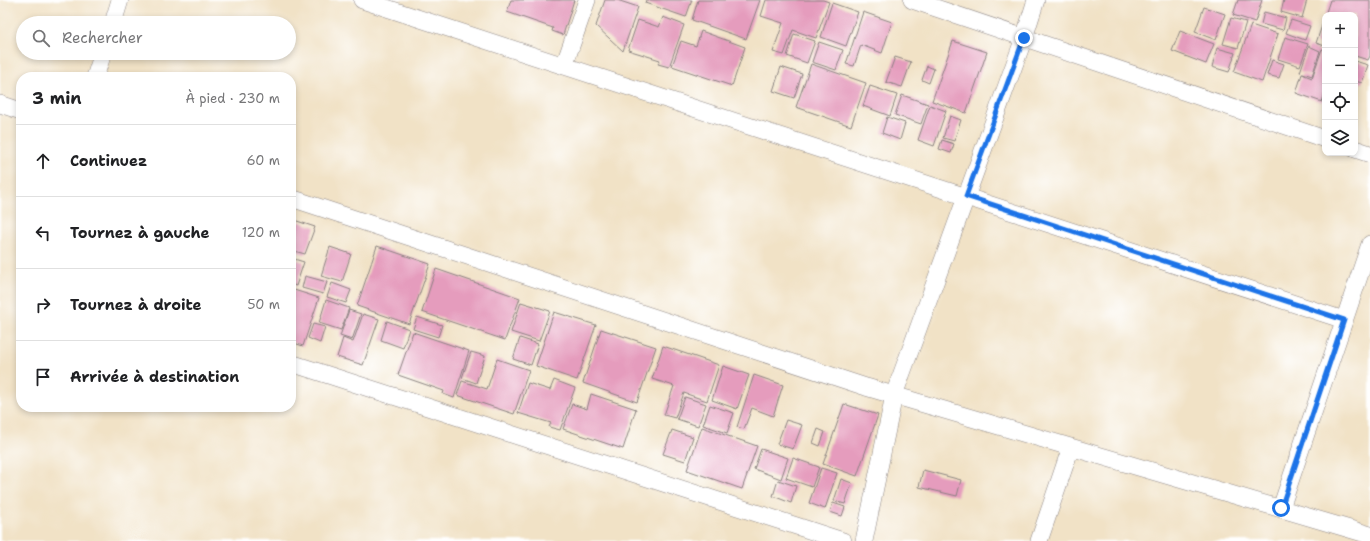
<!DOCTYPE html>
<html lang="fr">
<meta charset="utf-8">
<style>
body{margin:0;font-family:"Shantell Sans",sans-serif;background:#f2f2f2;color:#202124}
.controls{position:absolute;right:12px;top:12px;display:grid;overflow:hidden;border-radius:8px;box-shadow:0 2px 6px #0003}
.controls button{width:36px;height:36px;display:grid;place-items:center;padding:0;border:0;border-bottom:1px solid #e0e0e0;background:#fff;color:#202124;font:20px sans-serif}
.stop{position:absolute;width:12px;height:12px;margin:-9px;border:3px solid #1a73e8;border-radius:50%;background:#fff}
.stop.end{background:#1a73e8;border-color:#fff;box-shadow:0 1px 4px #0008}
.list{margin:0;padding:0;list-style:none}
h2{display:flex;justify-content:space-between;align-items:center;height:52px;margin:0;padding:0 16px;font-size:17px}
h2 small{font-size:13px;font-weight:400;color:#757577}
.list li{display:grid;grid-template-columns:26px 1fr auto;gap:12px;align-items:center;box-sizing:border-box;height:72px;padding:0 16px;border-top:1px solid #e0e0e0}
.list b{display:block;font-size:15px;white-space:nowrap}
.list em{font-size:13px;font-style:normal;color:#757577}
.icon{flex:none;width:22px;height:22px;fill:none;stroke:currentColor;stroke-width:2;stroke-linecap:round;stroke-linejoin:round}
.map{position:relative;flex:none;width:1370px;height:541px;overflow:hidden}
.search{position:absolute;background:#fff;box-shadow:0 2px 6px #0003;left:16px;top:16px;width:280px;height:44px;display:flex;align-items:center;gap:10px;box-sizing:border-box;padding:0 14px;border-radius:22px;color:#757577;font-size:15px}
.panel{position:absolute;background:#fff;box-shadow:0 2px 6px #0003;left:16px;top:72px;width:280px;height:340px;border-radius:16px}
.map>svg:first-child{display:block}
</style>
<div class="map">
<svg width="1370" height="541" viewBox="0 0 1370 541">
<rect width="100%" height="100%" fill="#fff"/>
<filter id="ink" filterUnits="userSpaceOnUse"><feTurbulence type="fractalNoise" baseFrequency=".025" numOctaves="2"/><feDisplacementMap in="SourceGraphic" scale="8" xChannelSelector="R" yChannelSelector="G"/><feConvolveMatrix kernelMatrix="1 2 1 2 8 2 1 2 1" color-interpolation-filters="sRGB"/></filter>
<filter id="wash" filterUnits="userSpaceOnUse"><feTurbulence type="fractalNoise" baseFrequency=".012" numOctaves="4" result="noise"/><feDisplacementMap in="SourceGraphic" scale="16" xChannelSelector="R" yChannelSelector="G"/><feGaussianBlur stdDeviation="0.9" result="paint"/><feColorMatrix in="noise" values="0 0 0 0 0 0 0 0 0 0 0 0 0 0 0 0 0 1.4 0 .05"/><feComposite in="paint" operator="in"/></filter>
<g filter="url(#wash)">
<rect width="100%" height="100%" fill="#f1e2c6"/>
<g id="blocks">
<path fill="#e59cbd" d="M511,0H574L563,35L552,31L553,28L507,12Z
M605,0H617L638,7L623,51L596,26Z
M646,0H692L686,17L645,3Z
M698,0H760L746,39L692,20Z
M766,0H823L829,2L816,38L793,30L784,55L773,52L783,23L761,16Z
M1238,0H1262L1255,22L1233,15Z
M1284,0H1307L1302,18L1281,12Z
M1330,0H1370V56L1368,60L1355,56V15H1325Z
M832,3L858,12L846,46L821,37Z
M1204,7L1225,14L1216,40L1195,32Z
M863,12L892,22L882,53L861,45L854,66L846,64Z
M1264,12L1286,18L1283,30L1261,24Z
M663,17L684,25L669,67L658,64L660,60L628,50L638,20L659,27Z
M1325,17V46L1316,43Z
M1231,18L1246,22L1238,48L1223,44Z
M1291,20L1310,26L1305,40L1286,33Z
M1251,25L1278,34L1262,82L1234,72Z
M701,31L745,47L732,86L672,66L681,41L696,46Z
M1180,31L1214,44L1206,64L1172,51Z
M794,34L815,41L807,63L787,56Z
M1285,37L1308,44L1300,66L1278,59Z
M953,41L987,52L966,113L932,101Z
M819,42L843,50L836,70L812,62Z
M1309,46L1320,51L1312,76L1300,72Z
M1217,48L1235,53L1229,72L1212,67Z
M1322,49L1325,50V93L1322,102L1296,93L1302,74L1312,78Z
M895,57L911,62L902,87L886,82Z
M1272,60L1284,64L1279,78L1267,75Z
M1355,61L1368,65L1362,83L1355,81Z
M811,64L866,83L851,126L796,107Z
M927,66L934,69L929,83L922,80Z
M781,67L802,74L794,98L773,91Z
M870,86L897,95L890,116L863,106Z
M902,95L928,104L921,124L895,115Z
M930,105L946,111L934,146L918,140Z
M950,116L961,120L954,141L943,138Z
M887,117L905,123L900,140L882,133Z
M942,140L954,144L951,153L939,149Z
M291,219L315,227L305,254L291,250Z
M377,246L430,264L409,324L357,306Z
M330,247L351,254L342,282L321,276Z
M291,258L304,262L296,286L291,284Z
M436,269L520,298L505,340L422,312Z
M305,276L327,282L323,294L302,288Z
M332,283L351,290L346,303L327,297Z
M291,289L319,298L303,346L291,342Z
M326,300L349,308L341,330L319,323Z
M521,302L550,311L539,341L511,332Z
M349,310L361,314L352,340L340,336Z
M554,312L596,325L577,380L536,366Z
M363,314L379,319L363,365L337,357L343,338L353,342Z
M417,317L442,325L438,337L413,329Z
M387,321L409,329L403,348L381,340Z
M313,324L325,327L320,343L308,338Z
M601,329L656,347L637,402L583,383Z
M413,332L469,351L454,398L443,394L444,391L398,375Z
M520,338L538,344L531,365L513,359Z
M663,346L719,365L707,401L684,393L675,418L664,415L674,386L652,379Z
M471,352L485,356L476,383L462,378Z
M497,359L529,370L514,414L457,395L462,381L487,389Z
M723,366L749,375L737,409L712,400Z
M754,375L783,385L773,416L752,408L744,429L737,427Z
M554,380L575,388L560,430L549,427L551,423L518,413L528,383L550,390Z
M591,394L636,409L623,449L563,429L572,404L587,409Z
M685,397L706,404L698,426L677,419Z
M844,404L878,415L857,476L823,464Z
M710,405L734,413L727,433L703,425Z
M786,420L802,425L793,449L777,444Z
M702,427L757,446L742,489L687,470Z
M818,429L825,432L820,446L813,443Z
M672,430L693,437L685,461L663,454Z
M761,449L788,458L781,479L754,469Z
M793,458L819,467L812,487L786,478Z
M821,468L837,473L825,509L809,503Z
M923,470L961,480L957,496L919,487Z
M841,479L852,483L845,504L834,501Z
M778,480L796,486L791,503L773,496Z
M833,503L845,507L842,516L830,512Z"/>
</g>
</g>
<g filter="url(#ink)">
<use href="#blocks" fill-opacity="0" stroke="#8a8280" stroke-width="1"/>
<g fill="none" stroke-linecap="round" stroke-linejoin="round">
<defs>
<path id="minor" d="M362,0L1344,320
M912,0L1325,139
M113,23L120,0
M564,66L587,0
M95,77L103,53
M0,104L21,111
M1355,149L1370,154
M291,198L866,387L1370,535
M291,363L843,541
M1281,508L1370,244
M864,541L894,395L1024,38L1036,0
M1039,541L1071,447"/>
</defs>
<use href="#minor" stroke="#8a8280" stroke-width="18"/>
<use href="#minor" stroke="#fff" stroke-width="17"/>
</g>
</g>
<g fill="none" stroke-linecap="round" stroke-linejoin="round" filter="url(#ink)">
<path stroke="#1a73e8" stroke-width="5" d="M1024,38L966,196L1344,320L1281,508"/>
</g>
</svg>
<div class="controls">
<button>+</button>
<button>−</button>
<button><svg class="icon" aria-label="locate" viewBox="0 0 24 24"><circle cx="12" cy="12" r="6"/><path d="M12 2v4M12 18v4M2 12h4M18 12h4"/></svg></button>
<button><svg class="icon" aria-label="layers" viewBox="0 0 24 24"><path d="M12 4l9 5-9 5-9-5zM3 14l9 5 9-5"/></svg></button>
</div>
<div class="stop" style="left:1281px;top:508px"></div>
<div class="stop end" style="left:1024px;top:38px"></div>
<div class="search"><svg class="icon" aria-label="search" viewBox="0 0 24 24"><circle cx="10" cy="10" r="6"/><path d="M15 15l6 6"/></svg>Rechercher</div>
<section class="panel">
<h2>3 min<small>À pied · 230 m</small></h2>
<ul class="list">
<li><svg class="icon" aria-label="ahead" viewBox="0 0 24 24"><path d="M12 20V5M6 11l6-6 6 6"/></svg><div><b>Continuez</b></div><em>60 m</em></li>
<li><svg class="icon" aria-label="left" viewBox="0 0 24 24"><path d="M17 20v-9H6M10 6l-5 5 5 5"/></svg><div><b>Tournez à gauche</b></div><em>120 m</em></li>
<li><svg class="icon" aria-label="right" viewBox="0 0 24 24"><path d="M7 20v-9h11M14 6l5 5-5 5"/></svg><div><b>Tournez à droite</b></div><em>50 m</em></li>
<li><svg class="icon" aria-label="arrive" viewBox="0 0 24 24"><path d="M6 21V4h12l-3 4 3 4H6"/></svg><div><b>Arrivée à destination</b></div></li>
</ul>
</section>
</div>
